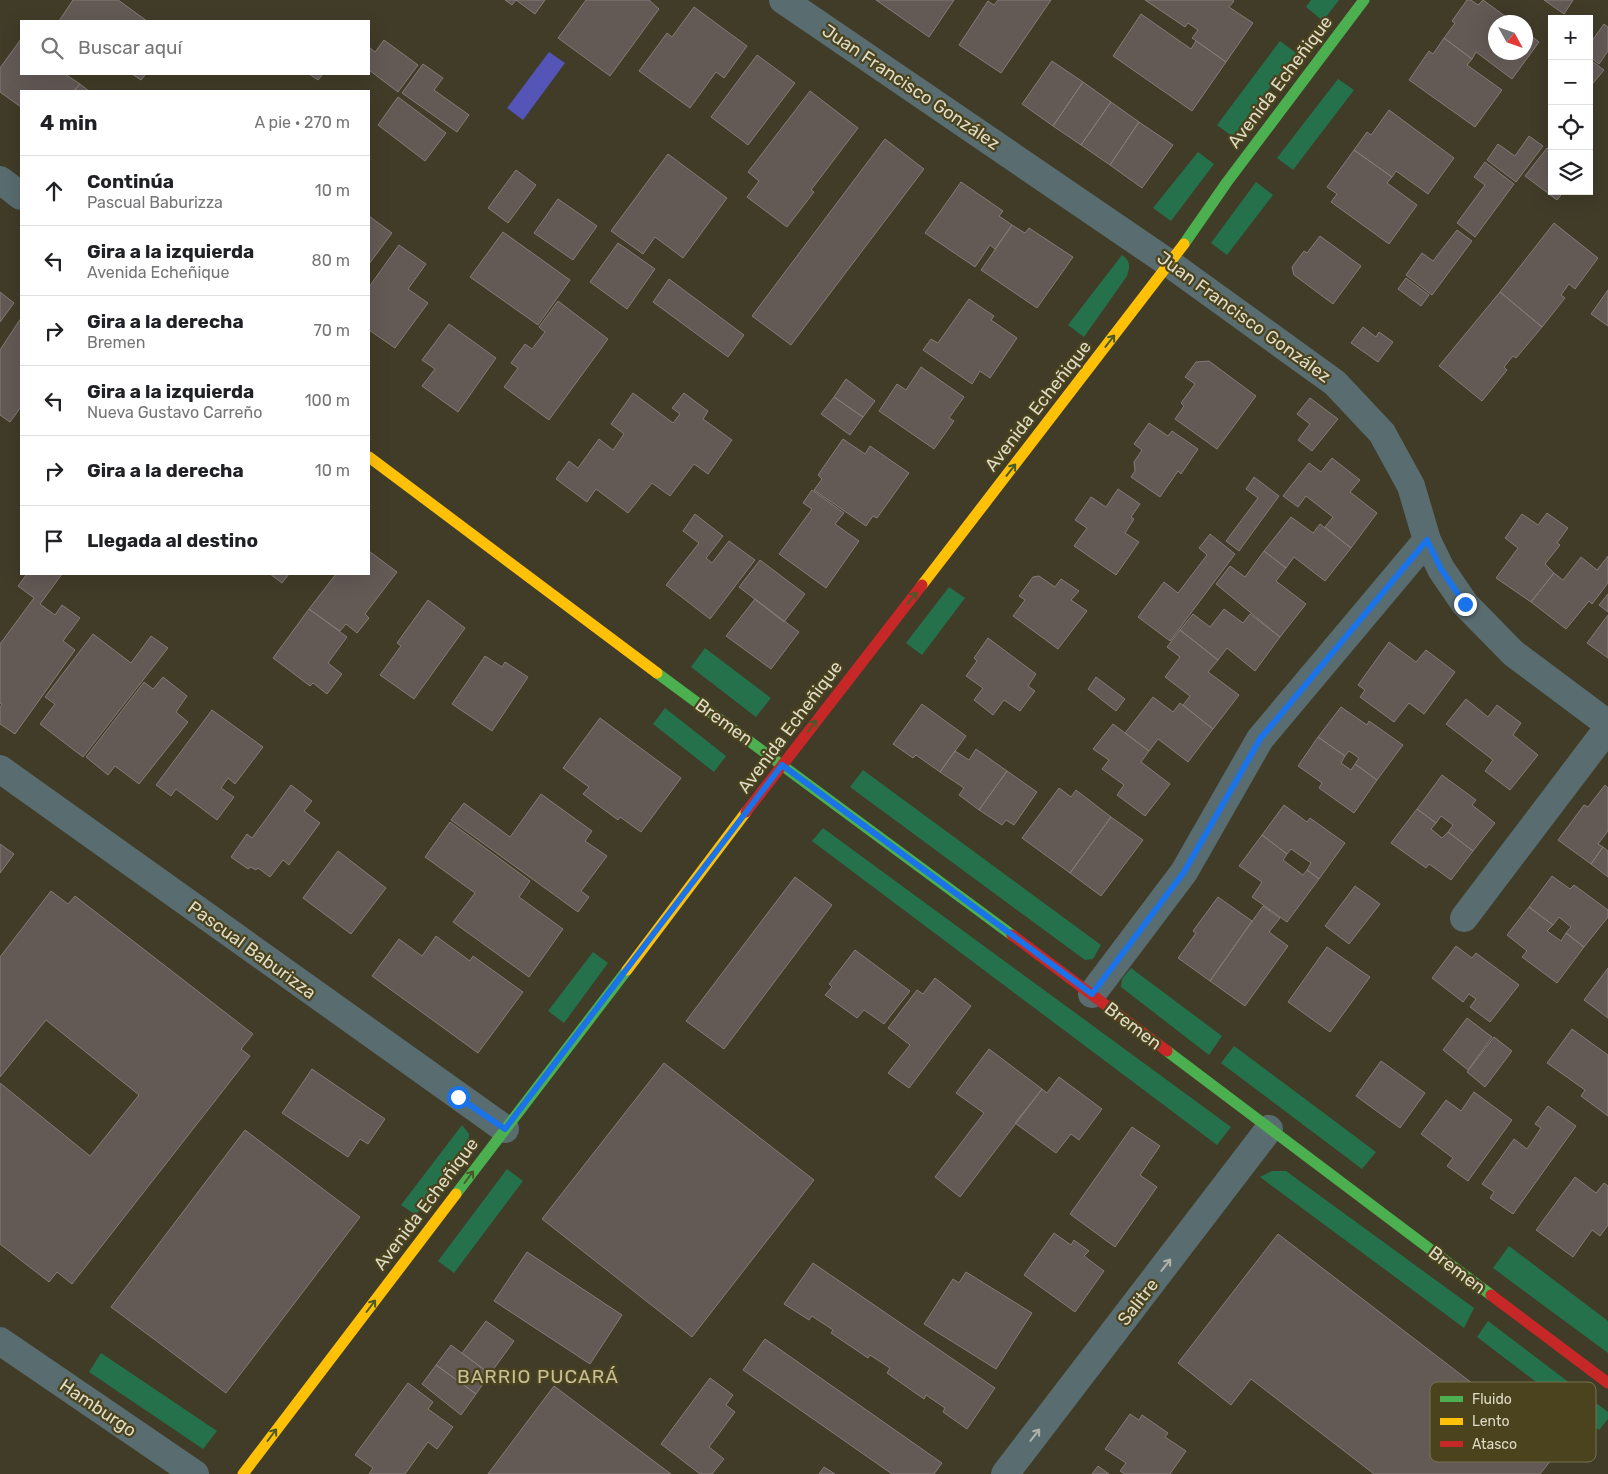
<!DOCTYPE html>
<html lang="es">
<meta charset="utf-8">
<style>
body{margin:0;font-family:Rubik,sans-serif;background:#f2f2f2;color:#202124}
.controls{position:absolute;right:15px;top:15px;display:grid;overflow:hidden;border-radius:0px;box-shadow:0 5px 20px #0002}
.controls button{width:45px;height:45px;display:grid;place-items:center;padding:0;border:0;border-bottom:1px solid #e0e0e0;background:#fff;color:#202124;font:25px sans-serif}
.compass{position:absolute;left:1488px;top:15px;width:45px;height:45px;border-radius:50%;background:#fff;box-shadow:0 5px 20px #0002;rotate:130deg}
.stop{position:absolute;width:15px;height:15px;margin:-11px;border:4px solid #1a73e8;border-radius:50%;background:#fff}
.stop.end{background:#1a73e8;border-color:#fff;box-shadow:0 1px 5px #0008}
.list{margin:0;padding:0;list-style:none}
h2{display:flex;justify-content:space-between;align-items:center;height:65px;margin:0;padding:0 20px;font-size:21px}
h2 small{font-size:16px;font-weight:400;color:#757577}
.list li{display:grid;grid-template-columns:32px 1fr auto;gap:15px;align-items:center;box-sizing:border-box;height:70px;padding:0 20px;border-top:1px solid #e0e0e0}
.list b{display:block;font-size:19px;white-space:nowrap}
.list p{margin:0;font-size:16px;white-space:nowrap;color:#757577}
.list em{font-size:16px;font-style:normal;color:#757577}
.icon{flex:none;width:28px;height:28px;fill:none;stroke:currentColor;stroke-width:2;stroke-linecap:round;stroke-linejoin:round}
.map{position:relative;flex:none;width:1608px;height:1474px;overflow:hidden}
.search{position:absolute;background:#fff;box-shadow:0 5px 20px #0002;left:20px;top:20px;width:350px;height:55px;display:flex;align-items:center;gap:12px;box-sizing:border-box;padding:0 18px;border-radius:0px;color:#757577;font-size:19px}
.panel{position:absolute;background:#fff;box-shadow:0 5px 20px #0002;left:20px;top:90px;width:350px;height:485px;border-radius:0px}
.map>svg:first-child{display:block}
</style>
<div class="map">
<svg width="1608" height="1474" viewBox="0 0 1608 1474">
<rect width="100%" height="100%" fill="#403c28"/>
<path fill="#25714b" d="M1311,0H1339L1323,21L1306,7Z
M1280,41L1296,53L1233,137L1217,125Z
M1338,79L1354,90L1293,170L1277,158Z
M1198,152L1214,164L1171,221L1153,208Z
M1256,182L1273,195L1227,255L1211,243Z
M1122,255C1131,262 1130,266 1127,276L1084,337L1068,325Z
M949,587L965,598L922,655L906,643Z
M705,648L771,698L756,717L691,667Z
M665,708L726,756L714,772L653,724Z
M863,770L1101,945L1093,959L1085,960L850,787Z
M823,828L1231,1127L1217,1145L812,841Z
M593,952L608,963L564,1023L548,1011Z
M1131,968L1222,1036L1209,1055L1121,987L1122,979Z
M1234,1046L1376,1152L1362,1169L1221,1063Z
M462,1125L469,1134L468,1145L416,1215L401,1205Z
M507,1169L523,1181L454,1273L438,1261Z
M1272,1171H1286L1474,1308L1464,1328L1260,1177Z
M1509,1246L1608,1321V1353L1493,1268Z
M1488,1321L1608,1412V1419L1599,1430L1477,1337Z
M101,1353L217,1431L203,1449L89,1372Z"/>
<path fill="#5555b7" d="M549,52L565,63L523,120L507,108Z"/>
<path fill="#635a56" stroke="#847b77" d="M73,0H118L147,21H59Z
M505,0H545L535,14L516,0L512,5Z
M586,0H649L659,9L610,76L558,38Z
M876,0H954L929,37Z
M998,0H1051L1001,73L959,45L988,1L994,5Z
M1145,0H1232L1234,1L1229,7L1253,23L1226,62L1192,38L1198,30L1188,23L1185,27Z
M1467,0H1471L1478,5L1483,0L1513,22H1496V52H1526V32L1539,42L1512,79L1476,52L1472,59L1444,38L1455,23L1452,21Z
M1544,0H1573L1564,14Z
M694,7L747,46L724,78L716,72L690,108L639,71L667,33L672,37Z
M1141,14L1191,49L1196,41L1226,62L1192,111L1113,56Z
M1604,24L1608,27V51L1599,64L1589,56V45Z
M1444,38L1472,59L1467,65L1502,90L1475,127L1409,80L1429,51L1433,54Z
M21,39V74H65L80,84L74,91H21V107L0,92V68Z
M384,40L418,65L398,92L369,70V47L375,52Z
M757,55L795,83L748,145L711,117Z
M1589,59L1604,70L1589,88Z
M1052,61L1083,82L1053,126L1022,104Z
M423,64L443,78L434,90L469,115L457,132L402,93Z
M132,74H146L141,80Z
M309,74H323L318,80Z
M1083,82L1111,102L1081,145L1053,126Z
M80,84L89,91H74Z
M810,91L858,128L811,190L814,192L787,227L747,197L759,181L748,172Z
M398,97L446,133L425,161L378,125Z
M1111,102L1139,122L1110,165L1081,145Z
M1389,110L1454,158L1428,194L1396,171L1392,177L1354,150L1367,132L1371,135Z
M1139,122L1173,145L1142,188L1110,165Z
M1529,136L1543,146L1516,182L1487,160L1498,144L1515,156Z
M885,139L924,169L791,345L752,316Z
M1547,148L1552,151V191H1564L1557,200L1525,176Z
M1354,150L1392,177L1387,183L1417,205L1389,244L1331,202L1337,194L1327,187Z
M668,154L727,198L683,258L655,237L643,254L611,231Z
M1485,162L1514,184L1475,237L1457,223L1485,185L1474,177Z
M516,170L536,185L508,223L488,208Z
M961,182L1003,211L999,216L1012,225L995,249L990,245L975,267L925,233Z
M558,199L597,226L573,260L534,233Z
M369,216L392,233L369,264Z
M1554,223L1598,258L1575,289L1569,284L1561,295L1565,298L1542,327L1500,292Z
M1012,225L1025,233L1029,228L1073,257L1037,308L981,270Z
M1457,230L1472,241L1432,295L1406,275L1422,253L1433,261Z
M503,232L570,280L538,325L470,277Z
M1320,236L1361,266L1333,304L1294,275L1292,267L1304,251L1307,253Z
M618,243L655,269L627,309L590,282Z
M399,245L426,264L408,289L428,303L395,348L369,330V287Z
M1406,278L1429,295L1421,306L1398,289Z
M669,279L744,335L728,357L653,302Z
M1608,290V326L1591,314Z
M0,292L14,303L0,322Z
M1500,292L1542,327L1516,358L1513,356L1504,367L1507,370L1482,401L1439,366Z
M969,299L994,316L991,320L1017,338L990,378L980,371L972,384L923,350L931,339L938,343Z
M558,301L608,339L549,420L504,387L518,368L511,363L525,344L532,349L545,332L539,327Z
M21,318V407L10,422L0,415V350Z
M449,324L496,358L458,412L422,386L435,369L422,360Z
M1363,327L1376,337L1379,332L1393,342L1378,362L1351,343Z
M1209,361L1256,396L1217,449L1175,419L1184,406L1181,403L1195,384L1185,377L1196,362Z
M921,367L964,397L949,418L954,421L934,449L879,411L897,384L906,390Z
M846,379L875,401L863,417L834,397Z
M633,393L673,423L680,414L672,408L684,393L708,411L703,419L732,440L708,474L694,464L670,496L652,483L628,513L596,489L587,502L556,479L569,461L578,468L599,439L613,450L624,434L611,424Z
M834,397L863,417L850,435L821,414Z
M1310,398L1338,419L1312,451L1298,440L1310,424L1297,414Z
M1149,423L1168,436L1172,431L1198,449L1181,474L1178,471L1160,497L1131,477L1135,471L1134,462L1142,450L1134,444Z
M843,439L865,454L870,446L909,473L877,518L873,516L866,526L814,490L822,479L818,475Z
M1332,458L1360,480L1350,492L1377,513L1351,548L1325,527L1333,517L1306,496L1298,507L1283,496L1309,463L1321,472Z
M1254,477L1279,496L1239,551L1226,541L1258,498L1246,489Z
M1118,489L1140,504L1131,517L1134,519L1125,533L1139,542L1116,575L1074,546L1087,528L1075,520L1091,497L1106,507Z
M812,490L844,513L835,524L859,541L826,588L779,554L812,509L803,503Z
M1547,513L1568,528L1557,543L1560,545L1545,564L1554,573L1531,602L1496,578L1518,548L1505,538L1522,514L1538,525Z
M695,514L723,536L706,558L712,563L729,541L755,560L710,619L666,585L699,543L683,531Z
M1291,517L1313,533L1320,524L1351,548L1325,581L1294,557L1286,568L1264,551Z
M1210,534L1235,554L1170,641L1138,617L1164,582L1178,593L1207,555L1199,548Z
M369,551L397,572L365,614L369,618L357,633L346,624L340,631L309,609L336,574H369Z
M1264,551L1286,568L1276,581L1306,604L1280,637L1216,584L1230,566L1245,577Z
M1608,556V583L1592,604L1589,601L1566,629L1531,602L1554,573L1563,580L1581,557L1597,570Z
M760,560L805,594L784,622L739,587Z
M27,574H62L40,604L55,615L62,605L80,618L63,641L75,650L15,734L0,724V708L2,704L0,703V644L34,598L18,586Z
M270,574H289L282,583Z
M1039,576L1055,587L1061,579L1079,591L1071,600L1087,611L1058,649L1013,616L1025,600L1019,596L1033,577Z
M1608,594V612L1599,605Z
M755,599L799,632L771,669L726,636Z
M428,600L465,628L414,699L380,675L401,646L397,643Z
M309,609L347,637L328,663L342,674L327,694L313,683L310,686L273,658Z
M1224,609L1243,623L1250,614L1280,637L1255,671L1227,648L1218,660L1180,630L1193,614L1210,627Z
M1608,615V658L1587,643Z
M1180,630L1218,660L1208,672L1239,695L1213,729L1183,705L1190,696L1165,677L1180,657L1167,647Z
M93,634L131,663L151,636L168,648L83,757L40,724L55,704L45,697Z
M988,638L1036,674L1028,686L1035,691L1020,711L1004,700L993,715L974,700L983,688L966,676L977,661L974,658Z
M1389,642L1416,662L1426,650L1455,672L1424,714L1409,703L1394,722L1360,697L1365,690L1358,685Z
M485,656L502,667L505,662L528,677L492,731L452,704Z
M163,677L187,696L176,712L188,722L139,784L115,766L108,775L86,757L144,682L153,689Z
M1096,677L1125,699L1116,711L1088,689Z
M1153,697L1173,712L1180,703L1213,729L1188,762L1158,739L1149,751L1125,733Z
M1466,699L1488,717L1497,705L1521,723L1513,735L1538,755L1510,790L1485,771L1493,760L1446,724Z
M922,704L966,736L940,772L916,755L913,758L893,744Z
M1341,707L1367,725L1369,721L1403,745L1377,780L1355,764L1359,758L1349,751L1345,756L1318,737Z
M212,710L263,747L235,784L228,778L221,788L234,797L217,820L176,789L171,796L156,785Z
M600,718L681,778L641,832L620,817L618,820L583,794L589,787L563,768Z
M1113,724L1149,751L1141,762L1170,784L1145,816L1117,795L1124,785L1102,769L1109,760L1093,749Z
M1318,737L1345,756L1341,763L1351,770L1355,764L1377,780L1354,813L1319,788L1322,783L1298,766Z
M976,749L1007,771L979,810L959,795L964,788L940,772L955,751L969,760Z
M1007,771L1037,792L1014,825L1006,820L1002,825L979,810Z
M1442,775L1476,800L1472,805L1495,823L1473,851L1448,832L1453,825L1441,816L1436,823L1417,809Z
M291,785L312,801L304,811L320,823L289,865L283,860L270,877L258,868L256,870L251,867L248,869L231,857L247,834L252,838Z
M1605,785L1608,788V831L1598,844L1603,847L1591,864L1558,840L1584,805L1588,807Z
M1059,788L1071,797L1076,790L1111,817L1070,873L1022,838Z
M541,794L592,831L585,841L607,856L581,891L589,897L578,912L451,820L464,803L510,837Z
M1284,805L1307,822L1310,818L1345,843L1319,879L1307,870L1311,863L1291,849L1287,854L1262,835Z
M1417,809L1436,823L1431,829L1442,838L1448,832L1473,851L1451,880L1429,864L1426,868L1391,843Z
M1111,817L1143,840L1101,896L1070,873Z
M450,822L530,881L519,897L563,929L529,977L453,922L475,893L425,857Z
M1262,835L1287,854L1283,860L1303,875L1307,870L1319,879L1287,922L1252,897L1262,882L1239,866Z
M0,844L14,854L0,873Z
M1603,847L1608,851V877L1591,864Z
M338,851L386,888L351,934L303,898Z
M1552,876L1570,889L1574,885L1608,910V917L1584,947L1566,933L1571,927L1559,917L1553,925L1529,907Z
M795,877L832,905L724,1049L686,1021Z
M1355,886L1380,904L1349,944L1325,926Z
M51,891L68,904L75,896L253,1034L241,1049L250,1056L72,1284L57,1272L49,1282L0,1244V1083L90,1156L139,1095L46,1020L0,1077V957Z
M1218,897L1252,921L1210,981L1178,958L1196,933L1193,931Z
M1263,906L1280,918L1269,932L1288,946L1245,1006L1210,981Z
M1529,907L1553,925L1547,931L1561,941L1566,933L1584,947L1557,983L1522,957L1527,951L1507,935Z
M436,936L470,961L473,956L523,992L478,1053L372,976L399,939L422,956Z
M1456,946L1472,958L1476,953L1519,985L1490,1022L1470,1007L1476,999L1469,994L1463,1002L1432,978Z
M1327,947L1370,977L1330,1032L1288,1002Z
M855,950L910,991L884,1024L864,1010L857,1018L825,995L832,987L829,984Z
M1608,968V1018L1584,1000Z
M935,978L971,1006L909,1088L888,1073L910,1045L888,1028L917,990L923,994Z
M1467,1018L1492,1037L1468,1070L1443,1050Z
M1572,1029L1608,1055V1116L1581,1096L1585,1090L1547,1063Z
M1494,1037L1512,1051L1485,1087L1467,1072Z
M989,1049L1042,1089L960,1197L935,1177L984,1113L956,1093Z
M1381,1061L1425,1093L1400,1128L1356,1096Z
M664,1063L814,1180L692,1337L542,1219Z
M312,1069L385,1119L368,1144L360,1139L348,1157L282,1113Z
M1059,1077L1102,1109L1079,1140L1071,1134L1056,1153L1015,1123L1042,1089L1047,1093Z
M1474,1092L1512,1120L1468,1181L1447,1166L1453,1158L1421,1134L1446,1100L1461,1111Z
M1548,1106L1576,1126L1513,1214L1490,1198L1494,1192L1482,1184L1514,1139L1527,1149L1541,1128L1535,1124Z
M1132,1127L1160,1146L1140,1175L1157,1187L1115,1247L1070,1214Z
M245,1130L360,1217L226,1393L111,1307Z
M1575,1177L1596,1193L1604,1183L1608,1186V1225L1600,1236L1592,1230L1573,1257L1536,1230Z
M1054,1233L1071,1245L1074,1240L1089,1251L1084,1256L1104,1271L1075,1312L1024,1275Z
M1278,1234L1559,1450L1540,1474H1374L1251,1379L1231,1405L1178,1363Z
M527,1252L622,1315L590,1364L494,1301Z
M813,1263L995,1388L967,1429L943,1412L945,1408L926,1395L924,1399L887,1373L890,1368L870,1355L868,1358L831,1333L833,1330L812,1316L809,1320L784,1304Z
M966,1272L1032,1313L996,1369L924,1324L953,1279L959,1283Z
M486,1321L514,1341L490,1374L462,1353Z
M765,1339L942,1463L934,1474H892L743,1370Z
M451,1345L490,1374L476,1394L436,1365Z
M436,1365L476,1394L461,1415L422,1384Z
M710,1378L733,1395L726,1405L735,1412L709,1447L724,1459L712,1474H700L661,1444Z
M408,1383L433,1402L428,1409L453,1427L437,1449L428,1442L405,1474H369L373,1468L355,1455Z
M554,1386L671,1474H488Z
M1130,1414L1139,1420L1142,1415L1168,1433L1165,1437L1186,1451L1170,1474H1125L1120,1471L1126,1463L1105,1449Z
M1098,1466L1109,1474H1092Z
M824,1467L835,1474H819Z"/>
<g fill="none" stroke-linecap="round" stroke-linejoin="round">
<path stroke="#596c6f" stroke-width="28" d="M783,0L1170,264L1335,383L1382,433L1411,486L1427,540L1441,569L1465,604L1513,653L1608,724
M0,180L21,196
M0,769L505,1129
M1464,918L1608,728
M1092,994L1184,872L1260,739L1427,540
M0,1341L195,1474
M1005,1474L1269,1129"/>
<path stroke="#4caf50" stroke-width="11" d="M1184,244L1227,182L1364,0
M657,673L1012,935
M1167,1051L1491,1295
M456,1194L627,970"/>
<path stroke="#ffc107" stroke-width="11" d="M369,457L657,673
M922,585L1184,244
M627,970L746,812
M243,1474L456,1194"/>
<path stroke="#c62828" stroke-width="11" d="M746,812L922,585
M1012,935L1167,1051
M1491,1295L1608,1383"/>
</g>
<defs><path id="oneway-shaft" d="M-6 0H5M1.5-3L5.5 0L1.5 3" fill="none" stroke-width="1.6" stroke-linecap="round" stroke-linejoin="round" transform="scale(1.25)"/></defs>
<g stroke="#4a5927">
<use href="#oneway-shaft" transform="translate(1110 341) rotate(-52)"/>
<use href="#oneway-shaft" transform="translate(1011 470) rotate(-52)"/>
<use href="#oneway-shaft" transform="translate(912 598) rotate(-52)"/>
<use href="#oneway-shaft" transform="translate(812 726) rotate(-53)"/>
<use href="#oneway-shaft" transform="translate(469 1177) rotate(-53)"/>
<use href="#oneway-shaft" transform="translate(371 1306) rotate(-53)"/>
<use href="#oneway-shaft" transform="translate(272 1435) rotate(-53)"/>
</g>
<g stroke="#b0b4a8">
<use href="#oneway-shaft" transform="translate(1166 1265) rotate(-52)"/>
<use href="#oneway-shaft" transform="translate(1035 1435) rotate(-52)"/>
</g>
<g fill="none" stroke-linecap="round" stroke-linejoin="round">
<path stroke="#1a73e8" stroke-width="6" d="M458,1097L505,1129L782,765L1092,994L1184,872L1260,739L1427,540L1441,569L1465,604"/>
</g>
<g text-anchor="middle" stroke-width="4.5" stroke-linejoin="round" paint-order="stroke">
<g font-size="18" fill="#dfdbc6" stroke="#4a431d">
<text transform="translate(1280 82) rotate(-53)" y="6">Avenida Echeñique</text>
<text transform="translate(911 87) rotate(34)" y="6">Juan Francisco González</text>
<text transform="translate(1244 317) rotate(36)" y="6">Juan Francisco González</text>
<text transform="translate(1038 406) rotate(-52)" y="6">Avenida Echeñique</text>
<text transform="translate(724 722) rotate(36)" y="6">Bremen</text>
<text transform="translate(790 727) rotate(-53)" y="6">Avenida Echeñique</text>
<text transform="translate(252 950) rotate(36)" y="6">Pascual Baburizza</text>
<text transform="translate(1133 1026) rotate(37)" y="6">Bremen</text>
<text transform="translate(426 1204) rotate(-53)" y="6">Avenida Echeñique</text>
<text transform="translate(1457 1270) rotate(37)" y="6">Bremen</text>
<text transform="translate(1138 1302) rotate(-52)" y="6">Salitre</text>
<text transform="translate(98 1408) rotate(34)" y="6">Hamburgo</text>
</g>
<g font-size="19" letter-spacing="1" fill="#c8c096" stroke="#4a431d">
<text x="538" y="1383">BARRIO PUCARÁ</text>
</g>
</g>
<rect x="1430" y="1382" width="166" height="80" rx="8" fill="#4a431d" stroke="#777150" stroke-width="1"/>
<rect x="1440" y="1396" width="23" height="6" fill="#4caf50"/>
<rect x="1440" y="1418" width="23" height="7" fill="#ffc107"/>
<rect x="1440" y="1441" width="23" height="6" fill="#c62828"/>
<g font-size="14" fill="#dfdbc6">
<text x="1472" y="1404">Fluido</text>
<text x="1472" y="1426">Lento</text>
<text x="1472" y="1449">Atasco</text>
</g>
</svg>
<div class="controls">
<button>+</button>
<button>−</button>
<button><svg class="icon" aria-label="locate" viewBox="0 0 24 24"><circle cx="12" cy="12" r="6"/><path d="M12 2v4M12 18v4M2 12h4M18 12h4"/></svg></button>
<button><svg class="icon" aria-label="layers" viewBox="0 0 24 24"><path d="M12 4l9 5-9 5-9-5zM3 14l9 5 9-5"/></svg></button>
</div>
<svg class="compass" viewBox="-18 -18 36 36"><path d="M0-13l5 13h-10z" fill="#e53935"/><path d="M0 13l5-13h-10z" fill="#757577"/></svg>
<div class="stop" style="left:458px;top:1097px"></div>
<div class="stop end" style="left:1465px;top:604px"></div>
<div class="search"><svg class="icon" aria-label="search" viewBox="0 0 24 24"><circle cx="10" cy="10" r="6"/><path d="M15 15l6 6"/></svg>Buscar aquí</div>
<section class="panel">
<h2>4 min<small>A pie · 270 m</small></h2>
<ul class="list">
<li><svg class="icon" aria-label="ahead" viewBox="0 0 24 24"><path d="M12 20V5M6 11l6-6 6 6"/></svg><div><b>Continúa</b><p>Pascual Baburizza</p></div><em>10 m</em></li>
<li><svg class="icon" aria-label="left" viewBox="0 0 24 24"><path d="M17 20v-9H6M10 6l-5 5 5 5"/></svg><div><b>Gira a la izquierda</b><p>Avenida Echeñique</p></div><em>80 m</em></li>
<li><svg class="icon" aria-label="right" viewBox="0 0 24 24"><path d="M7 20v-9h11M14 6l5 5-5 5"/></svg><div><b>Gira a la derecha</b><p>Bremen</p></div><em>70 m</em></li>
<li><svg class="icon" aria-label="left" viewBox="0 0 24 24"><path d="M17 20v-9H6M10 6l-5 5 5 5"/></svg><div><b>Gira a la izquierda</b><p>Nueva Gustavo Carreño</p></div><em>100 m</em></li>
<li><svg class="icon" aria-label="right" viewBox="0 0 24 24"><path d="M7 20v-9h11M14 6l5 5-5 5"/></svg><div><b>Gira a la derecha</b></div><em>10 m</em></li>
<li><svg class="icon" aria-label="arrive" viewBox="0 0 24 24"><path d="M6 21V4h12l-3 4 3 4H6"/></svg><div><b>Llegada al destino</b></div></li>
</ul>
</section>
</div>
